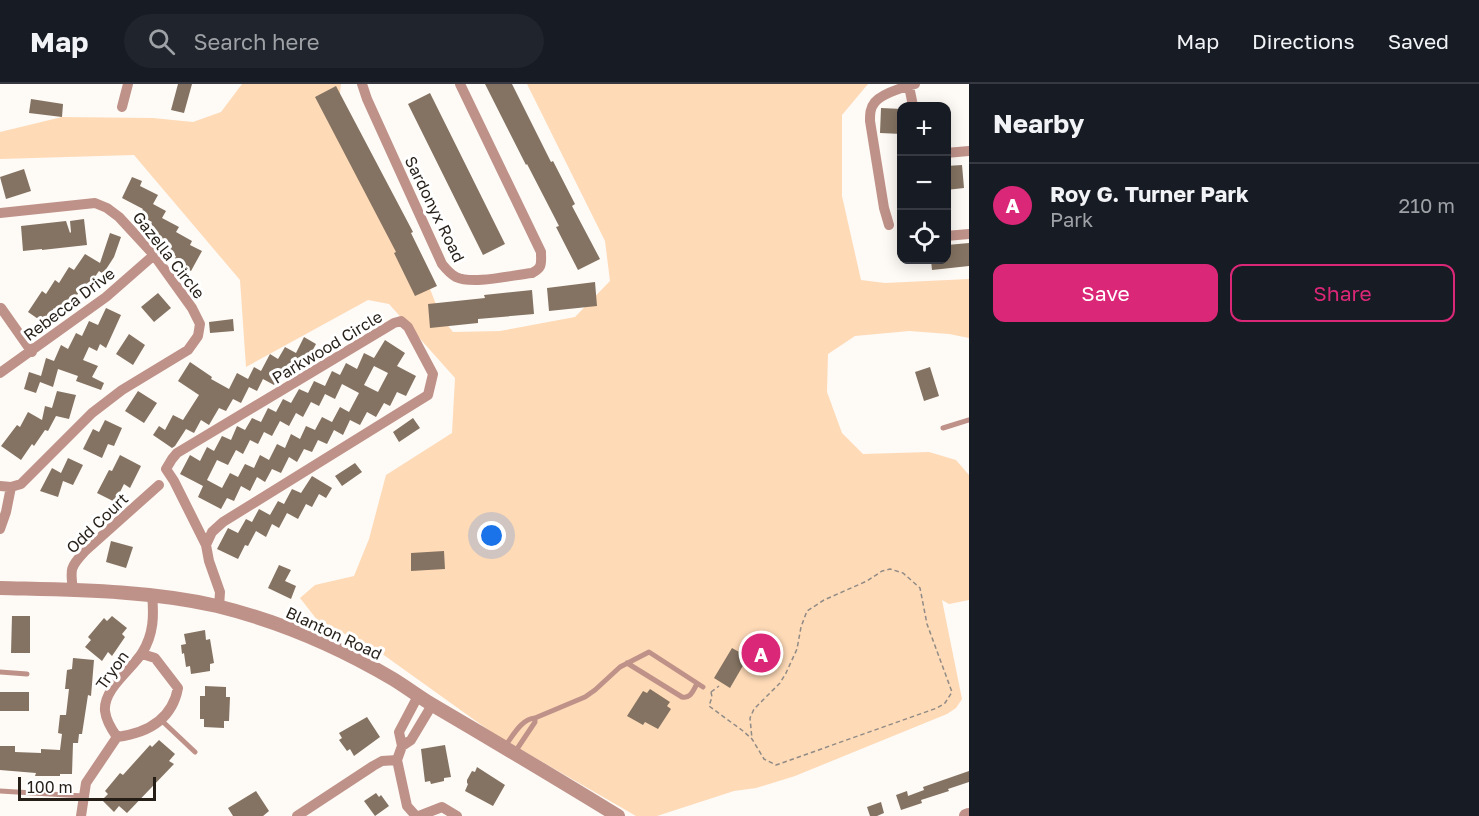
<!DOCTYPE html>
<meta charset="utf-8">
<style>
body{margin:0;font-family:"Golos Text",sans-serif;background:#20242c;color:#f1f3f6}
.controls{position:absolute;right:18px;top:18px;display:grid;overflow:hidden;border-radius:12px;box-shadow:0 3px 15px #0003}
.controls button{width:54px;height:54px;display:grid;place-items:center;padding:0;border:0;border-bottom:2px solid #363941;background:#171b24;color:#f1f3f6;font:30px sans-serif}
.scale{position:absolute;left:18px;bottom:15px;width:138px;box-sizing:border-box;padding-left:6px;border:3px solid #261f18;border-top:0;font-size:16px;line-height:21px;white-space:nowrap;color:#261f18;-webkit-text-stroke:4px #fff;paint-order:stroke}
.you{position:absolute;left:492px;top:452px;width:21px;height:21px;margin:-15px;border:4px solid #fff;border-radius:50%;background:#1a73e8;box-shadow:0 0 0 9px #1a73e833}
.badge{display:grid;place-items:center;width:39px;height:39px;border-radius:50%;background:#db2777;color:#fff;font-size:20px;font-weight:700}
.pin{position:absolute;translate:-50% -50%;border:3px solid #fff;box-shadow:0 2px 6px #0006}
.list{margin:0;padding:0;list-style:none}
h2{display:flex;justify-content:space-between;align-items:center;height:78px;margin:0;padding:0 24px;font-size:26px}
h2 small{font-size:20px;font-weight:400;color:#9ea1a6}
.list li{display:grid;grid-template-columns:39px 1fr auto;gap:18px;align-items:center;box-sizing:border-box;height:84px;padding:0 24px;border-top:2px solid #363941}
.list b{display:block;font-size:22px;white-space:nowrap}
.list p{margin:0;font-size:20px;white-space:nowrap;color:#9ea1a6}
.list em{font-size:20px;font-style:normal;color:#9ea1a6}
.actions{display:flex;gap:12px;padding:18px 24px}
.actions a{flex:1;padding:14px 0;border:2px solid #db2777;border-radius:12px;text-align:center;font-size:21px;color:#db2777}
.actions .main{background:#db2777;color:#fff}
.icon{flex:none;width:33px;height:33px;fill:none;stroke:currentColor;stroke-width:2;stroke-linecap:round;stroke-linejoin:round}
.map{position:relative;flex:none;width:969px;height:732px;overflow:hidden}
header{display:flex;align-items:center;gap:36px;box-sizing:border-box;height:84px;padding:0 30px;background:#171b24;border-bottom:2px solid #363941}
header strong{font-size:28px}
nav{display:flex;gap:33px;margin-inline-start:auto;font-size:21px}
.search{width:420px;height:54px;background:#20242c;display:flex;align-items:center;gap:15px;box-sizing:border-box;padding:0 21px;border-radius:33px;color:#9ea1a6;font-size:22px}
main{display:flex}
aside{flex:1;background:#171b24}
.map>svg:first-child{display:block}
</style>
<header>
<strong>Map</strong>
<div class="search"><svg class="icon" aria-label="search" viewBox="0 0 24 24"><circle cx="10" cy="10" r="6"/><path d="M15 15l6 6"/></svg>Search here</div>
<nav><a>Map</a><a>Directions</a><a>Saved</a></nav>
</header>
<main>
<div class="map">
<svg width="969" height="732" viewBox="0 0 969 732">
<rect width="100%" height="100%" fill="#fefaf6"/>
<path fill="#fedab7" d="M242,0H341L338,27L421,182L441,233L453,248L500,247L575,233L610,197L605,157L527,0H868L842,31V112L861,196L885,199L969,195V254L949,250L909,247L855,252L828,270L827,308L842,349L863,370L929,368L956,376L969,391V516L949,520L942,516L962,615L956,624L947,630L795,692L756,704L734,707L657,732H636L494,650L374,564L318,537L300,514L315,501L354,492L369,455L386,391L452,349L455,294L389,220L368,216L246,283L240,196L134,71L0,75V48L62,33L153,34L193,38L221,28Z"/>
<path fill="#847362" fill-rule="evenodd" d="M178,0H192L184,29L171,26Z
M485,0H512L551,78L553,77L575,120L572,122L600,175L578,186L556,143L559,142L527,80L526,81Z
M336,2L413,148L411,149L437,202L415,212L394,169L396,168L315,13Z
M430,9L505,160L483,171L408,20Z
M31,15L63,20L62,33L29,29Z
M881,24L902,25V50L880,49Z
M962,81L964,104L946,106V82Z
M24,85L31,107L6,115L0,93Z
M132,93L142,97L140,102L158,111L153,120L166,127L162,134L179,143L176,148L192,157L190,161L202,167L191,187L174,177L176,172L160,164L164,156L147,147L152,138L139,131L143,125L122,114Z
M84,135L87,161L42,166V165L23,167L21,142L66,137L70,149L71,148L70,137Z
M110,149L121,153L114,173L103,190L99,187L88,203L84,201L73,217L70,214L60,228L54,224L44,239L28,228L42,207L46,210L55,196L59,199L69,183L74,186L85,170L100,179Z
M969,159V182L932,186L931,176H948L947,161Z
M595,198L597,222L549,227L547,204Z
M532,206L534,230L478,235V239L430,244L428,220L485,214L484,211Z
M158,209L171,224L154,238L141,223Z
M106,224L121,231L106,264L100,260L97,267L89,263L83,276L98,282L92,293L104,299L101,306L76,297L78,292L58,285L53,303L40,298L36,309L24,305L29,288L41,292L46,274L54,277L61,261L68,265L76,249L82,252L89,237L98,241Z
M233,235L234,247L210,249L209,238Z
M129,250L145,261L133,281L116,270Z
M304,253L316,260L305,281L296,276L290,288L283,285L274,301L263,295L257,307L249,303L241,319L233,315L226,327L219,324L209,341L201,336L194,349L186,345L175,362L172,364L153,351L159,342L165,346L173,331L183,336L199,311L178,297L190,278L212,293L211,295L229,305L237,289L248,295L254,283L261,287L270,270L278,275L285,263L296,269Z
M385,256L405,269L397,282L416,292L406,312L397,308L390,322L384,319L376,333L367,328L360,341L350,336L343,351L334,346L327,360L318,356L312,368L304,365L297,378L289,373L281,389L272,385L265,398L257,393L250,407L241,402L234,417L227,414L221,425L198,413L203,402L180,390L190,371L200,377L207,363L214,367L222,352L231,356L237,342L245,346L252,334L261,338L268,324L276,328L283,315L291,319L299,305L308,309L314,297L325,302L332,287L340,291L346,279L357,285L364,269L374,274ZM374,282L388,289L378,308L364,301ZM342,300L359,309L349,328L340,323L332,338L322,333L315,346L306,342L300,355L291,350L285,364L277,360L269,376L260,371L254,384L245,380L238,393L230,389L222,404L207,396L217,376L228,381L236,366L243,370L250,356L258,360L264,348L272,352L280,337L289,342L296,329L303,333L311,318L319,322L325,310L335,315Z
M930,283L939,312L924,317L915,288Z
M57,307L76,311L69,335L56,332L48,347L45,346L34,362L32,360L21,376L1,362L17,341L20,343L28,328L42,336L45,322L52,324Z
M138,307L157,319L144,339L125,327Z
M413,334L420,344L399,358L393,348Z
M105,336L122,344L114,362L108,360L102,374L83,365L93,345L99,348Z
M120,371L141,382L130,404L124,400L115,418L97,409L109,386L112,387Z
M68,374L83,381L73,401L63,397L58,413L40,407L52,384L61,389Z
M355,379L362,388L342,402L335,392Z
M312,392L332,404L326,414L319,410L312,423L306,420L298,435L287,429L279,444L272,440L266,453L256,447L248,462L245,461L238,475L217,465L228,444L238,449L246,435L252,438L259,425L270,431L278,417L284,420L292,405L301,409Z
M111,457L133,463L126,484L106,478Z
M444,467L445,485L411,487V469Z
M279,481L291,486L285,497L296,502L291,515L268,504Z
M12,532H30V569H11Z
M112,532L127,544L122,550L125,553L112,572L108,568L102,577L85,563L91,556L88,553L104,534L107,537Z
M205,546L206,556L210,555L214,579L210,580V587L191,590L190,582L186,583L184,569L182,570L181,561L186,560L184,550Z
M732,564L748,573L730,604L714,594Z
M73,574L94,576L91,612L88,611L82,650H79L78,659H73L72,690H60V692H35L36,689L0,686V662H15V668L41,669V665L60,666L62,650L58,649L60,631H66L69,605H65L67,586L72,585Z
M205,602L226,603V613H230L229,637H224V644L204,643V635H200V612H205Z
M650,605L670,618L667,622L671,625L658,645L645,638L643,641L627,632L643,607L647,609Z
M0,608H29V627H0Z
M367,633L380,653L354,672L350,665L347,667L339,656L342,654L339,649Z
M159,656L175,670L169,677L174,680L127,729L119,722L114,728L102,716L108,710L105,707L120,689L123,691L150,661L152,663Z
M445,661L451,693L444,694V697L431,700L430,697L425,698L421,665Z
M477,683L505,701L493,722L465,707L468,700L467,699V696L472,687L475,688Z
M969,687V698L948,705L949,707L921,716L922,719L901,726L896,711L907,707L908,712L924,706L923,703Z
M256,707L269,727L263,732H233L228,724Z
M376,709L379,713L381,711L389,722L375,732L364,717Z
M881,718L884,729L877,732H870L867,723Z"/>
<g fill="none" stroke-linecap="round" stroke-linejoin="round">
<path stroke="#918b86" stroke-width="1.5" stroke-dasharray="4.5 3" stroke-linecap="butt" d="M711,608L712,613L709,622L743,647L752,655L764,675L776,681L937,624L945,619L952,608L927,540L920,504L903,489L890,485L882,487L867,497L824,516L807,527L801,543L797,565L786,589L780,599L754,625L750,634L752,655
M711,608L719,602"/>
<path stroke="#bf9289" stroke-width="5" d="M943,344L969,336
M627,579L682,613C691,615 693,606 697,600
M0,588L27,590
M535,634L585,613L595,606L620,583L649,568L703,603
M160,635L195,668
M505,662C513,652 521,635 535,634V638L515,668
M0,707L83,712"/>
<path stroke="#bf9289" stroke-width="10" d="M362,0L367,15L442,180C446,185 450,190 456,193C473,201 512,191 532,189C543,183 541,180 541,168L460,0
M909,2L913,22
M122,23L128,0
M946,69L969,67
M0,129L95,119L107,124L119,133L154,171L192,224L200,240L198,252L188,266L122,306L92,329L21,400L11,403L0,402
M889,141L884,124L870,37C870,30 870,24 875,18C882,10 904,3 915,0
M946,152L969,150
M1,224L32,268
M401,237L408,243L433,290L428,311L223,438L212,448L206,461L174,397L166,385L172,375L177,369L394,239Z
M0,289L106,213L154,171
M0,445L6,428L11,403
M206,461L209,477L220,508L219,523
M73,506C70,485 70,483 85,467L159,401
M117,653C112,646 106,636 105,627C103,605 131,586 142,569C154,550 154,531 152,510
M402,662L399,648L418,612
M81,732L86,699L117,653C147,649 172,636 178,604L155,574L142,570
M297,732L373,682L382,677L397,676
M416,732L407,722L397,676L402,662L411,656L432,621
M419,732L442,723L457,732"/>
<path stroke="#bf9289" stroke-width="14" d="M0,504C73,506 146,506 217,522C278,537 339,563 393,595C406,603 418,612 431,620C494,657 556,694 618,732
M966,732L969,731"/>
</g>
<g text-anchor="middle" stroke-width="6" stroke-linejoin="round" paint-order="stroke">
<g font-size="16" fill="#261f18" stroke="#fff">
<text transform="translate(435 125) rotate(64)" y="6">Sardonyx Road</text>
<text transform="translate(169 171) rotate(52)" y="6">Gazella Circle</text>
<text transform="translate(69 220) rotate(-37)" y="6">Rebecca Drive</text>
<text transform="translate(327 263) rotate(-31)" y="6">Parkwood Circle</text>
<text transform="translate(97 439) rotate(-44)" y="6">Odd Court</text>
<text transform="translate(334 549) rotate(25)" y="6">Blanton Road</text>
<text transform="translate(112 586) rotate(-54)" y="6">Tryon</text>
</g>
</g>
</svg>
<div class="controls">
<button>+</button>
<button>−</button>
<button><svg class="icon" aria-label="locate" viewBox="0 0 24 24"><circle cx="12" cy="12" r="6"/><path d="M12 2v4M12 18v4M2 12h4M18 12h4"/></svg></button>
</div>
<div class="scale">100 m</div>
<div class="you"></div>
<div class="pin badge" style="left:761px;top:569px">A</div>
</div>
<aside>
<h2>Nearby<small></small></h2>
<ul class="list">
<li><span class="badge">A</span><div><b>Roy G. Turner Park</b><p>Park</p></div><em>210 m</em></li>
</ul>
<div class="actions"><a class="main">Save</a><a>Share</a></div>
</aside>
</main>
